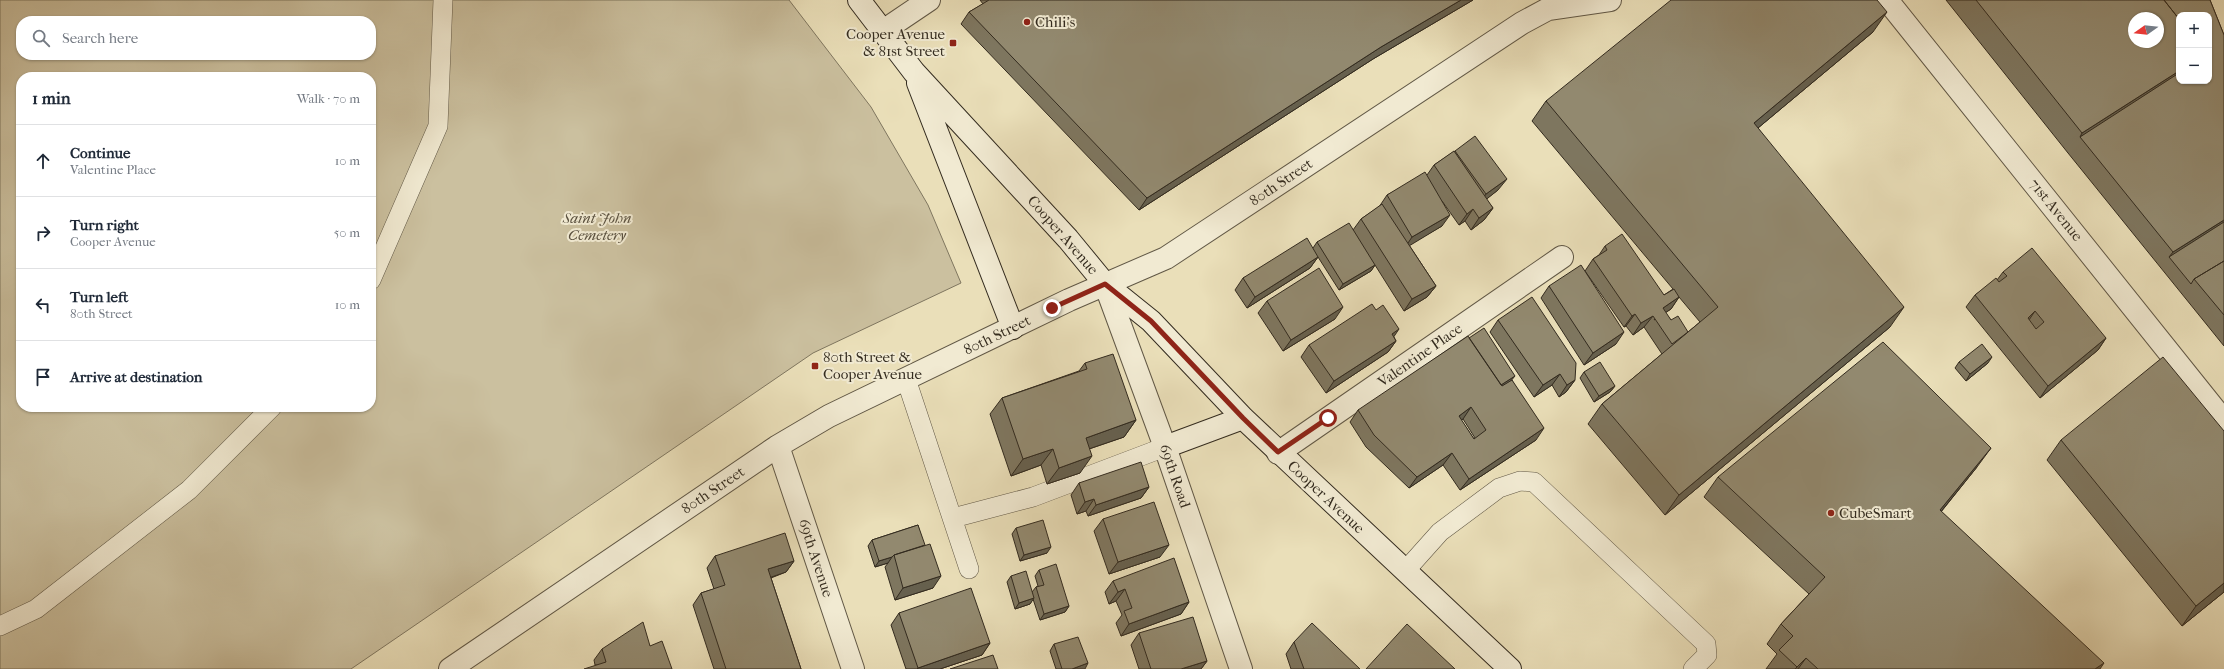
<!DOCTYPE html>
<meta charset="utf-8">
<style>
body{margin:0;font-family:"IM FELL French Canon",serif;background:#f2f2f3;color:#1f2937}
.controls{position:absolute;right:12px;top:12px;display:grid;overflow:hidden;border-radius:8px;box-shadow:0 1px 3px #0004}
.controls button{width:36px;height:36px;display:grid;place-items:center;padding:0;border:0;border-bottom:1px solid #e0e1e3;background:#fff;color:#1f2937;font:20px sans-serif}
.compass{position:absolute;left:2128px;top:12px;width:36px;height:36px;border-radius:50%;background:#fff;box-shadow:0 1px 3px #0004;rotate:255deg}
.stop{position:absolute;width:12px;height:12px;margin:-9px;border:3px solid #8f2418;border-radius:50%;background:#fff}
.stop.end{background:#8f2418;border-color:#fff;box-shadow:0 1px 4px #0008}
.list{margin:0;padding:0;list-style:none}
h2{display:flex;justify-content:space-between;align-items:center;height:52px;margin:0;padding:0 16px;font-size:17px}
h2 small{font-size:13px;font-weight:400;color:#747a83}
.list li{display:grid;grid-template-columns:26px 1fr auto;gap:12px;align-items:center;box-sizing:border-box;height:72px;padding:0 16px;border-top:1px solid #e0e1e3}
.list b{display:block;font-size:15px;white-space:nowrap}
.list p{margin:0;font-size:13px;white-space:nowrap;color:#747a83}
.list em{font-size:13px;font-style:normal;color:#747a83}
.icon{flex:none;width:22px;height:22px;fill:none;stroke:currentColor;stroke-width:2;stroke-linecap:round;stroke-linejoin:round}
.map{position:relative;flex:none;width:2224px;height:669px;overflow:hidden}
.search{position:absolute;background:#fff;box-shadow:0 1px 3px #0004;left:16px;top:16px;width:360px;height:44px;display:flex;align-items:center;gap:10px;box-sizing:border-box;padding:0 14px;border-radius:16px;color:#747a83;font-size:15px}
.panel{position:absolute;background:#fff;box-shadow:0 1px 3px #0004;left:16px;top:72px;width:360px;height:340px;border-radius:16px}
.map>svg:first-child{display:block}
</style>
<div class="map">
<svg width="2224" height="669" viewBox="0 0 2224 669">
<rect width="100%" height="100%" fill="#eadfb9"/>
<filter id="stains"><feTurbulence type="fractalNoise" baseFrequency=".005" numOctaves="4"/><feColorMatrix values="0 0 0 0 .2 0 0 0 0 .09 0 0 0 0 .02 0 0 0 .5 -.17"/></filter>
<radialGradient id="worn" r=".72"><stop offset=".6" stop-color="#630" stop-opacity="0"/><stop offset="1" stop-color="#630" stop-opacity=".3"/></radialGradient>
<path fill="#cbc09f" stroke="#7f765f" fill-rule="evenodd" d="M0,0H789L871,107L928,205L961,283L813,353L351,669H0ZM21,21H371V55H21ZM21,77H371V407H21Z"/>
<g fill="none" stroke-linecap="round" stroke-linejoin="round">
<defs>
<path id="service" d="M371,280L438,126L443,0
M906,379L969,569
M953,518L1033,497L1165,447
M1406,570L1440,532L1499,488L1520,481L1534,482L1706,644L1707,655L1693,669
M0,626L36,609L189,490L272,407"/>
<path id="minor" d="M1887,0L2224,421
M1548,9L1610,0
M883,31L929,0
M1105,284L1165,447L1241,669
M778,446L853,669
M1278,453L1562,257
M450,669L778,446L829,416L1069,300L1166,258L1522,23L1548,9L1559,0"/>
<path id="secondary" d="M859,0L914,72L1068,239L1105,284L1151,321L1243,418L1510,669
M918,83L1013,328
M1165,447L1243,418"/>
</defs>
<use href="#service" stroke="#615846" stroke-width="20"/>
<use href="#minor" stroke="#615846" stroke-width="24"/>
<use href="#secondary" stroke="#332b1f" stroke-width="24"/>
<use href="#service" stroke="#f1ead2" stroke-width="19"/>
<use href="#minor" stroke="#f1ead2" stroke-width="22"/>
<use href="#secondary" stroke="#f1ead2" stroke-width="22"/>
</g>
<path fill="#7e765f" stroke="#332b1f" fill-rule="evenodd" d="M980,0H1473L1373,59L1139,210L961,24L969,12L983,4Z
M1946,0H2210L2224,35V346L2068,153Z
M1873,32L1758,128L1890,327L1665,515L1588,424L1602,404L1662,354L1644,327L1633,335L1626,326L1624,327L1585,271L1593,259L1599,255L1605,246L1664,295L1673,289L1532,121L1546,101ZM1679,297L1700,322L1688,332L1671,320L1665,313L1671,309Z
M1455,151L1498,190L1486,199L1493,208L1484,220L1471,230L1465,221L1459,225L1442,201V226L1409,245L1436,286L1427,297L1404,311L1375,265L1371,271L1339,290L1318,257L1310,268L1247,308L1235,290L1243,278L1313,248L1317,242L1353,230L1361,219L1379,207L1387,195L1427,175L1434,165Z
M2003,272L2106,338L2098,350L2040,398L1966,307L1975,295L1997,280Z
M1549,286L1616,344L1584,365L1541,298Z
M1267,301L1335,319L1283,351L1258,313Z
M1498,320L1575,380L1566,392L1559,397L1552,385L1534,397L1490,332Z
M1394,337L1396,341L1388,352L1326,393L1301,357L1309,345Z
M1959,362L1988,363L1966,381L1955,368Z
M1085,363L1136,420L1124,437L1089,449L1080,473L1047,484L1041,465L1011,476L990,414L1002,398L1079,371Z
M1584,372L1615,386L1610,392L1594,402L1580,378Z
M1512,380L1536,440L1460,490L1443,465L1409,488L1366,447L1350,422L1358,410ZM1463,419L1475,438L1474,439L1461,420Z
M2061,440L2224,592L2182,626L2047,460Z
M1977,467L1941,512L2100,669H1766L1777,654L1767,644L1781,624L1809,594L1704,497L1718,477Z
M1079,483L1149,487L1141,498L1088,516L1086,511L1077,514L1071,495Z
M1103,519L1160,557L1109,574L1094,531Z
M918,525L933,588L895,600L885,567L888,563L875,567L868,546L872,540Z
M1016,528L1047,553L1020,561L1012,534Z
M715,556L794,561L786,572L771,578L801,669H714L693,605L701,593L714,589L707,568Z
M1039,570L1069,606L1065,612L1040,620L1033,599L1030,604L1015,609L1007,582L1011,576L1032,592L1036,587L1038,586L1035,576Z
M1113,581L1189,602L1181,614L1121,636L1116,623L1122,615L1116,601L1109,604L1105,592Z
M899,613L990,643L982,655L940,669H906L891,625Z
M1139,633L1207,661L1201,669H1139L1131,645Z
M1294,642L1360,669H1291L1286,654Z
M1054,644L1085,669H1056L1050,651Z
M650,646L672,669L595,665L594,660L602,649Z"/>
<path fill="#66604e" stroke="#332b1f" d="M1461,0H1473L1373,59L1139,210L1147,198L1381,47Z
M1887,12L1873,32L1740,143L1754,123Z
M2179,71V81L2080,137L2082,133Z
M1507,179L1498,190L1478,206L1486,194Z
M1493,208L1484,220L1471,230L1479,218Z
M1473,209L1465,221L1459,225L1467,214Z
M1450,215L1442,226L1404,249L1412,237Z
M2224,220V229L2169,257L2173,252Z
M1318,257L1310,268L1247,308L1255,297Z
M1375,265L1371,271L1339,290L1343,284Z
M1436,286L1427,297L1404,311L1412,299Z
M1679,297L1671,309L1654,320L1663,308Z
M1343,307L1335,319L1283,351L1291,340Z
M1904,307L1890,327L1665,515L1679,495Z
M2035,311L2027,323L2028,318Z
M1635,314L1626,326L1624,327L1632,316Z
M1653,316L1644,327L1633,335L1641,323Z
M1399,329L1391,341L1392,334Z
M1624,332L1616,344L1584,365L1593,353Z
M2106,338L2098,350L2040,398L2048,386Z
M1396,341L1388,352L1326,393L1334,381Z
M1992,357L1988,363L1966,381L1970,374Z
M1560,374L1552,385L1534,397L1543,385Z
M1515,376L1510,382L1495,392L1499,386Z
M1575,380L1566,392L1559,397L1567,385Z
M1615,386L1610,392L1594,402L1599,396Z
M1471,407L1463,419L1450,427L1459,416Z
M1136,420L1124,437L1074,454L1086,438Z
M1544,428L1536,440L1460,490L1469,479Z
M1991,448L1977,467L1926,530L1940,510Z
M1053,449L1041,465L1011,476L1023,459Z
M1452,453L1443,465L1409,488L1417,477Z
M1092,456L1080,473L1047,484L1059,468Z
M1149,487L1141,498L1088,516L1096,505Z
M1094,499L1086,511L1077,514L1085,502Z
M1169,545L1160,557L1109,574L1118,562Z
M1051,547L1047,553L1020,561L1024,555Z
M892,557L888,563L875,567L879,561Z
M794,561L786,572L760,581L768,569Z
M941,576L933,588L895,600L903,588Z
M2224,583V592L2182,626L2196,606Z
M1125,589L1116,601L1109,604L1118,592Z
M1034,598L1030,604L1015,609L1019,603Z
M1189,602L1181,614L1121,636L1129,624Z
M1069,606L1065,612L1040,620L1044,614Z
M990,643L982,655L940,669H917L918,668Z
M1806,658L1798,669H1795Z
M1207,661L1201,669H1181Z
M1088,663L1085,669H1072Z
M2104,663L2100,669H2095Z"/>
<path fill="#92896f" stroke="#332b1f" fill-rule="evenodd" d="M989,0H1461L1381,47L1147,198L969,12Z
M1671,0H1877L1887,12L1754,123L1904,307L1679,495L1602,404L1718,307L1546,101Z
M1976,0H2164L2179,19V71L2082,133ZM2134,18H2158V42H2134Z
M2164,0H2210L2224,35V220L2173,252L2080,137L2179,73V81H2209V15H2179V19Z
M1475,136L1507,179L1486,194L1455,151Z
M1454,151L1493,208L1479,218L1473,209L1467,214L1434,165Z
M1425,172L1450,215L1412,237L1387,195Z
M1382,204L1436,286L1412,299L1361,219Z
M2224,222V261L2194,279L2191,284L2169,257Z
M1349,223L1375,265L1343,284L1317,242Z
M1622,234L1664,295L1674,289L1679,297L1663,308L1671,320L1678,316L1688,332L1672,344L1653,316L1641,323L1635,314L1632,316L1593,259L1607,250L1605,246Z
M1307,238L1318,257L1255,297L1243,278Z
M2032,248L2106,338L2048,386L1975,295L1996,278L1999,282L2007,276L2003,272ZM2035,311L2044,322L2036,329L2028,318Z
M2224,261V315L2194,279Z
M1581,265L1624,332L1593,353L1549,286Z
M1319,268L1343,307L1291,340L1267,301Z
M1532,297L1576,363L1575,380L1567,385L1560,374L1543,385L1498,320Z
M1372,304L1376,310L1383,305L1399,329L1392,334L1396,341L1334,381L1309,345Z
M1484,328L1515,376L1501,385L1469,338Z
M1468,336L1502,386L1512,380L1544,428L1469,479L1452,453L1417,477L1374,435L1358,410ZM1471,407L1486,430L1474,439L1459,416Z
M1883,342L1991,448L1940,510L2104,663L2095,669H1818L1806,658L1797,667L1779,650L1793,636L1781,624L1825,577L1718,477Z
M1982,344L1992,357L1970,374L1959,362Z
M1113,354L1136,420L1086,438L1092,456L1059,468L1053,449L1023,459L1002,398L1087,369L1085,363Z
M2163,357L2224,431V583L2196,606L2061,440Z
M1600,362L1615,386L1599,396L1584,372Z
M1141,462L1149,487L1096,505L1094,499L1085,502L1079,483Z
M1154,502L1169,545L1118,562L1103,519Z
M1043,520L1051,547L1024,555L1016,528Z
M918,525L925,545L894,555L892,557L879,561L872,540Z
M785,533L794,561L768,569L801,669H726L701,593L725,585L715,556Z
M930,544L941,576L903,588L894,555Z
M1174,558L1189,602L1129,624L1124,611L1132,608L1125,589L1118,592L1113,581Z
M1056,564L1069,606L1044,614L1036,587L1044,585L1039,570Z
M1026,571L1034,598L1019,603L1011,576Z
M971,588L990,643L918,668L899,613Z
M1193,617L1207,661L1181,669H1151L1139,633Z
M643,622L650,646L662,641L672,669H584L606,662L602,649Z
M1312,623L1360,669H1304L1294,642Z
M1407,624L1455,669H1366Z
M1078,637L1088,663L1072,669H1062L1054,644Z
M993,655L998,669H950Z"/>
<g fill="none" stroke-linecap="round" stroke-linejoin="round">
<path stroke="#8f2418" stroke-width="5" d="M1052,308L1105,284L1151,321L1243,418L1278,452L1328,418"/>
</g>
<g fill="#8f2418" stroke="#f1ead2" stroke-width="1.5">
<circle cx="1027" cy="22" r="4"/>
<rect x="949" y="39" width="8" height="8" rx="2"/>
<rect x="811" y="362" width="8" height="8" rx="2"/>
<circle cx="1831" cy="513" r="4"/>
</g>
<g text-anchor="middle" stroke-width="4" stroke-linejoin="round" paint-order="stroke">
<g font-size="15" fill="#332b1f" stroke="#f1ead2" text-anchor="start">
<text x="1035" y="27">Chili's</text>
<text x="945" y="39" text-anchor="end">Cooper Avenue<tspan x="945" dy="17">&amp; 81st Street</tspan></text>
<text x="823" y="362">80th Street &amp;<tspan x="823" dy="17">Cooper Avenue</tspan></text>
<text x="1839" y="518">CubeSmart</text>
</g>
<g font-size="15" fill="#332b1f" stroke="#f1ead2">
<text transform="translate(1281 182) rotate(-34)" y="5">80th Street</text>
<text transform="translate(2056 210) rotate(51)" y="5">71st Avenue</text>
<text transform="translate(1063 235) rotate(49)" y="5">Cooper Avenue</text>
<text transform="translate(997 335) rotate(-26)" y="5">80th Street</text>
<text transform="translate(1420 355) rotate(-35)" y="5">Valentine Place</text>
<text transform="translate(1175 476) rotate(71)" y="5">69th Road</text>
<text transform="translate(713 490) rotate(-34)" y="5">80th Street</text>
<text transform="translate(1326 497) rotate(43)" y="5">Cooper Avenue</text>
<text transform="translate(816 558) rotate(72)" y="5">69th Avenue</text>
</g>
<g font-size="15" font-style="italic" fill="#59503f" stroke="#f1ead2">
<text x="597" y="223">Saint John<tspan x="597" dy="17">Cemetery</tspan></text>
</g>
</g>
<rect width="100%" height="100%" filter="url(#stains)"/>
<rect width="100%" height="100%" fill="url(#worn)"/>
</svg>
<div class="controls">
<button>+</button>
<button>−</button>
</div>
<svg class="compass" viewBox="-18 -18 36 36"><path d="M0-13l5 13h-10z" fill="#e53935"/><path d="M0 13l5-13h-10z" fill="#747a83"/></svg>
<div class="stop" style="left:1328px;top:418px"></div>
<div class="stop end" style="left:1052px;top:308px"></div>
<div class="search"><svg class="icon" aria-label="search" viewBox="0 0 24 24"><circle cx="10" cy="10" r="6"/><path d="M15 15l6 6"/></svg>Search here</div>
<section class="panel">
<h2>1 min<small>Walk · 70 m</small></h2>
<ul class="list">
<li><svg class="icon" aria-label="ahead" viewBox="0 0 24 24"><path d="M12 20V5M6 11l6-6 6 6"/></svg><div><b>Continue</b><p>Valentine Place</p></div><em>10 m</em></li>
<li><svg class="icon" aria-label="right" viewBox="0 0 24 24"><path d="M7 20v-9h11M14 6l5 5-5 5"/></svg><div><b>Turn right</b><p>Cooper Avenue</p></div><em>50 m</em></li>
<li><svg class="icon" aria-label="left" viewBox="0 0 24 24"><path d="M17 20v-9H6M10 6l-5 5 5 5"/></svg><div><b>Turn left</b><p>80th Street</p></div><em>10 m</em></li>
<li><svg class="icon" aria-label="arrive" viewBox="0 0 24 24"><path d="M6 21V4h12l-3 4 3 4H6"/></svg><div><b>Arrive at destination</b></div></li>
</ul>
</section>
</div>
